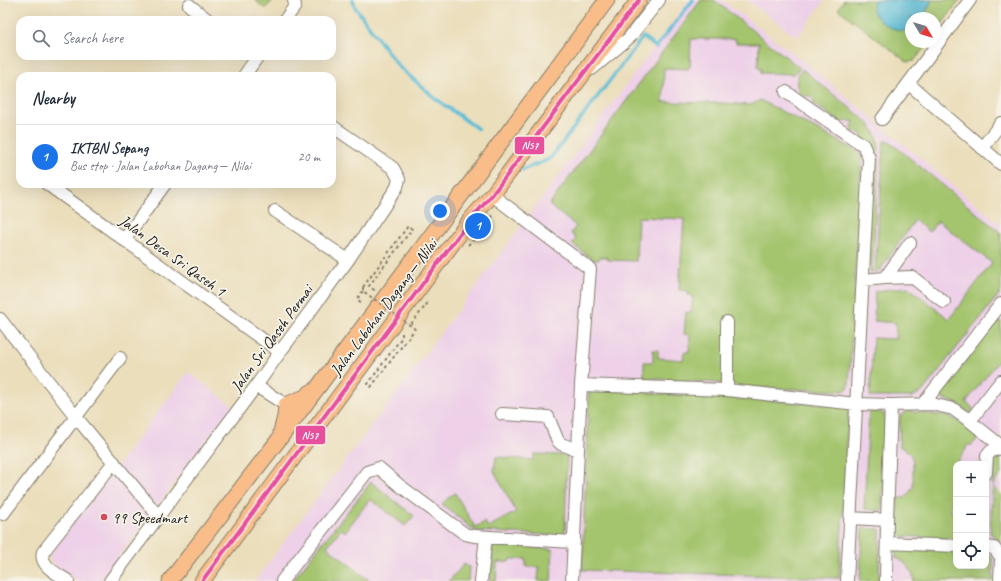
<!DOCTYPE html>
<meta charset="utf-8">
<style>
body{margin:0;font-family:Caveat,sans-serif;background:#f2f2f3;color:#1f2937}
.controls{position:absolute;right:12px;bottom:12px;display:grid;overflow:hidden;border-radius:8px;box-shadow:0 4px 16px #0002}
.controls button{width:36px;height:36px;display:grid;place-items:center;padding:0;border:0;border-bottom:1px solid #e0e1e3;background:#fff;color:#1f2937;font:20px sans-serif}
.compass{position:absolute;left:905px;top:12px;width:36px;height:36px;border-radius:50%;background:#fff;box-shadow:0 4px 16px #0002;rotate:128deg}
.you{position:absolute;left:440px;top:211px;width:14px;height:14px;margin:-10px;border:3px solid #fff;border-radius:50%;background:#1a73e8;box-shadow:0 0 0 6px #1a73e833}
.badge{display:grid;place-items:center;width:26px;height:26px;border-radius:50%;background:#1a73e8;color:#fff;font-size:13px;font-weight:700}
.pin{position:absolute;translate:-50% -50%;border:2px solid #fff;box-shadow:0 1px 4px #0006}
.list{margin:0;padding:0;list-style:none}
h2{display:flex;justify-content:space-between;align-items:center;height:52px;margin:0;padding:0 16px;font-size:17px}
h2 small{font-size:13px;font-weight:400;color:#747a83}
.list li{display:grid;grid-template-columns:26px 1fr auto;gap:12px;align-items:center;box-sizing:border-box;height:64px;padding:0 16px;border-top:1px solid #e0e1e3}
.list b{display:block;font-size:15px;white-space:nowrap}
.list p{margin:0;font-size:13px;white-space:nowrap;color:#747a83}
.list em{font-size:13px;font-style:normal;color:#747a83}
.icon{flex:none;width:22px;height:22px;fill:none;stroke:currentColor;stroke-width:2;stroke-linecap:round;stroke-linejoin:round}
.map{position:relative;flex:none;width:1001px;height:581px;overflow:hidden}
.search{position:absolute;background:#fff;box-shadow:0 4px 16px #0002;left:16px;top:16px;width:320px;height:44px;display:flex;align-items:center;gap:10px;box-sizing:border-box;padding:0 14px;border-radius:12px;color:#747a83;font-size:15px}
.panel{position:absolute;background:#fff;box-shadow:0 4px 16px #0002;left:16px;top:72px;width:320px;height:116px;border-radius:12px}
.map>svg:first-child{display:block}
</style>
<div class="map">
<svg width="1001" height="581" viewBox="0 0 1001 581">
<rect width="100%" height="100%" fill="#f7f3e8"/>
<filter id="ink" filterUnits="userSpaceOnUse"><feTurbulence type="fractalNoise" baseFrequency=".025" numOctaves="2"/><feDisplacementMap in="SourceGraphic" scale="8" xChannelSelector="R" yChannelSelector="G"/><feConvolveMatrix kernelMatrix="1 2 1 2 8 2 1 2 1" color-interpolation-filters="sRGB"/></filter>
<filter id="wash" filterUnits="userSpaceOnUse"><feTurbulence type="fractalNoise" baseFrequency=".012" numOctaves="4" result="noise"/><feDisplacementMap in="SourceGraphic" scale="16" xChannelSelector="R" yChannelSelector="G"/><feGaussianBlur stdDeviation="0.9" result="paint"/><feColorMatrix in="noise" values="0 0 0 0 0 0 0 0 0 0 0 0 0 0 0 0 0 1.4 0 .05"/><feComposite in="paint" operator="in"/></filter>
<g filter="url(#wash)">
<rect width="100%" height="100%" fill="#ebdebb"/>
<path fill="#eed0e8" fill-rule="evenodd" d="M689,0H722L799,58L1001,225V581H255L519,229ZM956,464H986V566H956Z
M747,0H825L797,37Z
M188,372L233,406L100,581H78L53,564L49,556Z"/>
<path fill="#a4c56e" stroke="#607045" d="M255,0H273L265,9Z
M701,0H714L800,68L794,74L761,73V68H758L759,43H736V39H691L690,66L688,69L664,68L663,102L721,103L751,105L760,100L856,150L862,157L849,384L848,388L844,391L740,387L733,384L644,378V362H653V350H658V358L683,360L684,352H689L690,335L684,334L686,312L691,313L693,296L688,295L689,291L679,290L684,219L638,217L636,261L608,260L607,257H600L599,260L592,259L572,244L576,239L571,233L576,226L549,205Z
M844,0H960L935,33V18H911V42H929L914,61L907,62L838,9Z
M802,69L865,120C874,128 877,135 879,147L872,273H869L868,144L859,133L851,131L854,121L840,122L814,104L813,98L810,96H803L799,93C795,84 796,77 802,69Z
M884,141H889L1001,233V292L922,392L912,397H870L873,338L895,339L896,323L874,321L875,291L908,287L949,319L992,263L938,221L929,232L915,220L880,270L878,272L875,273Z
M1001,321V358L966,402L973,408L972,412H968L958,404L942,398L941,392L995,323Z
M589,389L849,406L839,578L582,570Z
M909,411L948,416L959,421L977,436L978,438L972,445H967L966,449L956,464L951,511L956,514V539L899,536L897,534V499L906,497L913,487V461L911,455L905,449L899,446L900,417L903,413Z
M869,412H881L885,415L882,511L864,509Z
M534,454L567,455L565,534L564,536L475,531L442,504L447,499L455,493L475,527L485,522L488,527L516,512L494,471L496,457L533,460Z
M1000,457L1001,474L993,485V487L1001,494V543L990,533L994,461Z
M371,482L414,516L405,526L370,499L345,532L341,529L327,547L370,581H292Z
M865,528L880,529L879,581H860L862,529Z
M495,545L553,549L551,581H538L539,567H526V559H510L509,562H497L496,581H490L492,548Z
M898,548L956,552V566H986V554L991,555L993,562V581H913L914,579C911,569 906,562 896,558V550Z
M464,564L469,567L468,581H449Z"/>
<path fill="#58bcd6" stroke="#3a6c79" d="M874,0H932L923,18H911V27C909,28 908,30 906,30C896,34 877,20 874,13C872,8 873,4 874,0Z"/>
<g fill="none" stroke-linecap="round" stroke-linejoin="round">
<path stroke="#58bcd6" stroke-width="3.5" d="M353,0L355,7L398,66L436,99L478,129
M522,170L550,159L643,37L656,47L693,0"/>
</g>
</g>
<g filter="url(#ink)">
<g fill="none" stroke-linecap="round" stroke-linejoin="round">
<defs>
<path id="minor" d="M189,5L208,20
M285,20L295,6L294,0
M592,69L629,38L659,0
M244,76L258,56
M909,84L1001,164
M786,92L863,145L869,158L847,581
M882,119L970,0
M982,148L1001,123
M47,184L280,352
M492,195L590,269L581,385L572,581
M275,211L348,260
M124,240L165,184
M885,278L910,243
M863,280L885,278L912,277L944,302
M0,319L76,417L159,517
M581,385L727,390L857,404L891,405L932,404L953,409L970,421L1001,446
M256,386L286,405
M727,390V322
M923,404L1001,304
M502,414L548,417L558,441L561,444L578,450
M970,421L1001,381
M986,473L987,456L991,451L1001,448
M3,514L120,358
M850,518L887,520L891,405
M887,543L956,546
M986,547L994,548L1001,557L1000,581
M68,581C58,574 39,566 43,552L114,462
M110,581L256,386L280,352L348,260L397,187L399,179L393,168L332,126
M282,581L367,472L379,468L399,485L465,534L474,536L573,542
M481,581L486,537
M886,581L887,520"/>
<path id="major" d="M281,432L285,417L286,405L305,397L311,392
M170,581L280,438L607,0
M202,581L470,220L492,195L639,0"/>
</defs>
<use href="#minor" stroke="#847d6c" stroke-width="14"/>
<use href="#major" stroke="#847d6c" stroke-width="17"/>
<path stroke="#847d6c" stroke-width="2" stroke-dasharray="3 3" stroke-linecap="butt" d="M468,245L486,228L493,215
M363,287L408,226L412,229L369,286L374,290L373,291
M363,291L357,299L363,304
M411,324L427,304L425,301
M402,333V337L368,384L371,387L415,329"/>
<use href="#minor" stroke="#fff" stroke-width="12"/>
<use href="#major" stroke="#f8bd89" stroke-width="15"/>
<path stroke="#847d6c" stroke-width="2" stroke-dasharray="3 3" stroke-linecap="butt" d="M363,287V291L415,329"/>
<defs>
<path id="bus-1" d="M202,581L470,220L492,195L639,0"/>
</defs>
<use href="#bus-1" stroke="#f7f3e8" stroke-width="7"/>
<use href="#bus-1" stroke="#e6509d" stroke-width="4"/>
</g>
</g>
<circle fill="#d1495b" stroke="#f7f3e8" stroke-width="1.5" cx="104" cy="517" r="4"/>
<g text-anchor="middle" stroke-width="3.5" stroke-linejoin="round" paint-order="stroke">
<g font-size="16" fill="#1c1c1c" stroke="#f7f3e8">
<text transform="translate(173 255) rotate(36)" y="6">Jalan Desa Sri Qaseh 1</text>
<text transform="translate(383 307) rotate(-53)" y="6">Jalan Labohan Dagang ‒ Nilai</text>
<text transform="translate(271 338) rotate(-54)" y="6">Jalan Sri Qaseh Permai</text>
</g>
<g font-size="16" fill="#1c1c1c" stroke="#f7f3e8" text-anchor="start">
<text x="112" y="523">99 Speedmart</text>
</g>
</g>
<g stroke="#f7f3e8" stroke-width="1.5">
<rect x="514" y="136" width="31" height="19" rx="4" fill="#e6509d"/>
<rect x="295" y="425" width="31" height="20" rx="4" fill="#e6509d"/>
</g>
<g font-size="11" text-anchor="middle" font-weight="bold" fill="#fff">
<text x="530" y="149">N57</text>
<text x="310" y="439">N57</text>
</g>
</svg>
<div class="controls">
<button>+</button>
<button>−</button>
<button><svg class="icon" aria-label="locate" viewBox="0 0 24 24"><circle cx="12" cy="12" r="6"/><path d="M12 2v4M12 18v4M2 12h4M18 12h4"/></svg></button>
</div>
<svg class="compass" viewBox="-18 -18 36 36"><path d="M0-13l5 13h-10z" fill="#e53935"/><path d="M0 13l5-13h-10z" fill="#747a83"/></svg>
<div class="you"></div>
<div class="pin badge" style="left:478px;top:226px">1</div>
<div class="search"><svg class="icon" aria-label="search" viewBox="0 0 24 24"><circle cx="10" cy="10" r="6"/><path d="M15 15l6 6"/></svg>Search here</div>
<section class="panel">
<h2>Nearby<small></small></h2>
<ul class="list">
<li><span class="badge">1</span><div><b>IKTBN Sepang</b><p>Bus stop · Jalan Labohan Dagang ‒ Nilai</p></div><em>20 m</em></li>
</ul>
</section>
</div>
